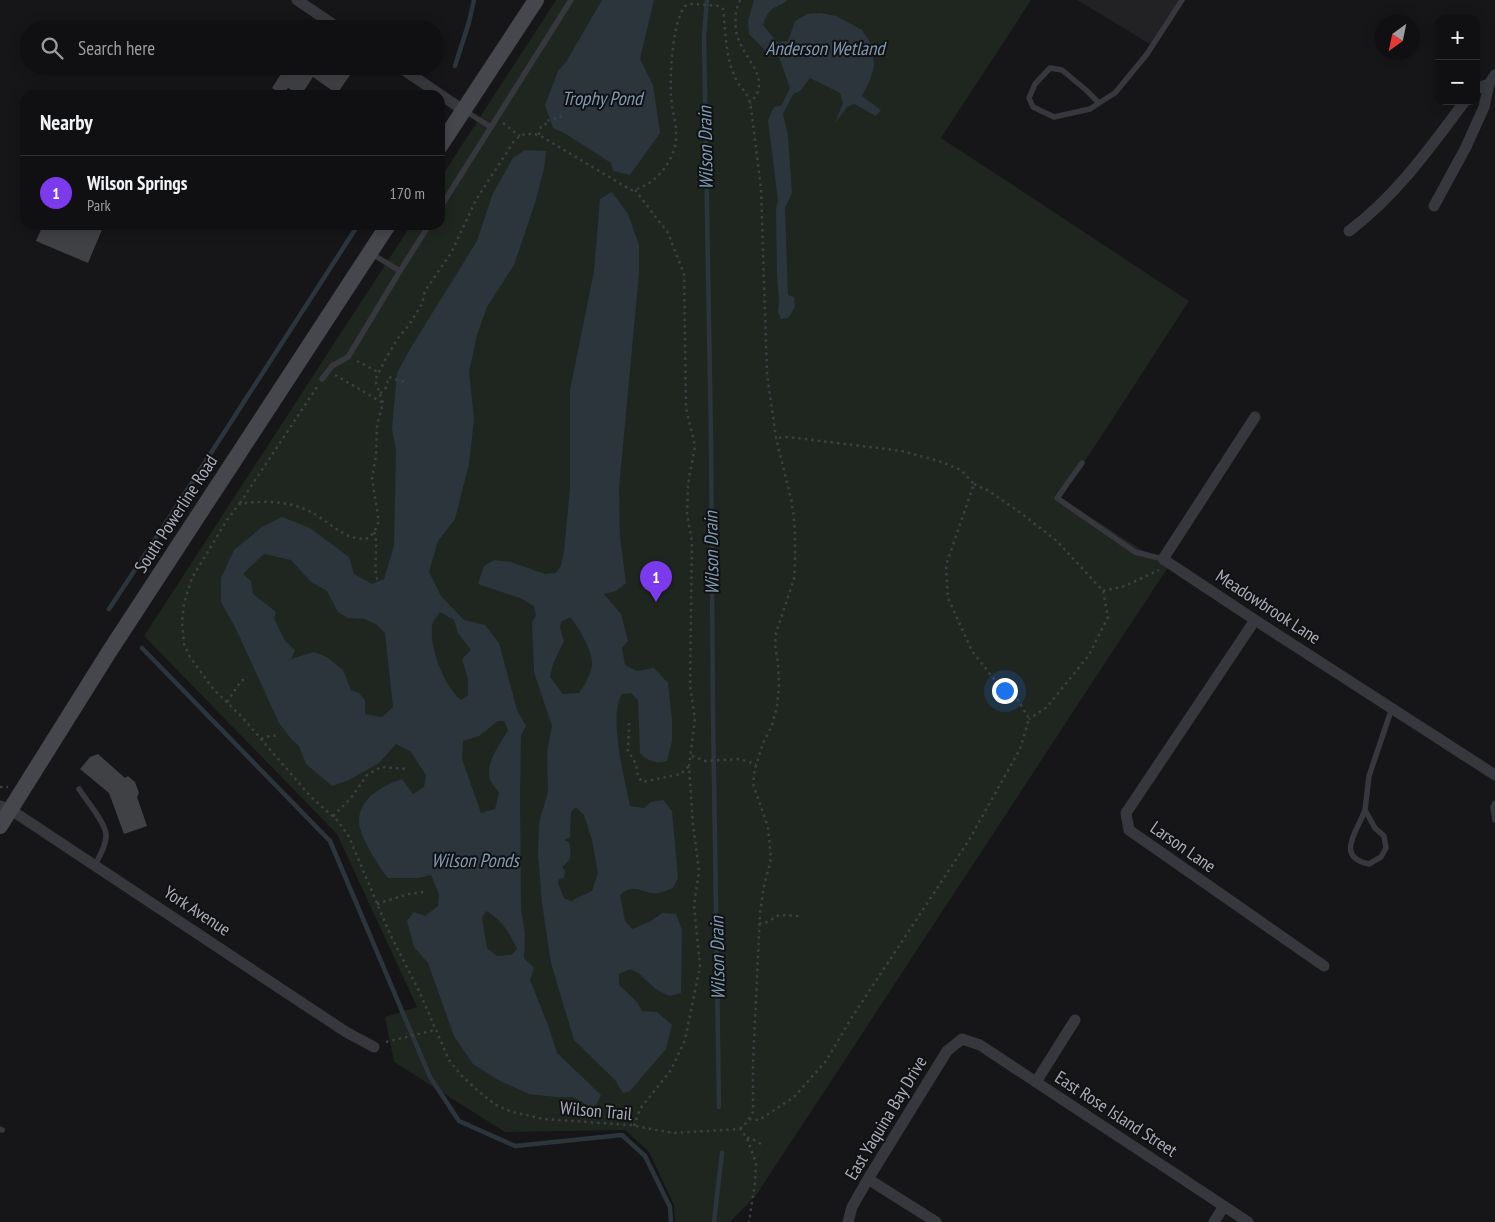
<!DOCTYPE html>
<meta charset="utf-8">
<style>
body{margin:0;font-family:"PT Sans Narrow",sans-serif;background:#1e1e20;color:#f1f3f6}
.controls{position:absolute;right:15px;top:15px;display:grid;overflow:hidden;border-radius:10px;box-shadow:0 2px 12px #0003}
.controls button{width:45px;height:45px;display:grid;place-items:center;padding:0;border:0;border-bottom:1px solid #303032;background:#101012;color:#f1f3f6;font:25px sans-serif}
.compass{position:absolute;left:1375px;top:15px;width:45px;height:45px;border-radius:50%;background:#101012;box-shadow:0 2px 12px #0003;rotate:213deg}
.you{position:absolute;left:1004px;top:690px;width:18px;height:18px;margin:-12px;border:4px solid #fff;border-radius:50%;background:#1a73e8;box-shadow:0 0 0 8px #1a73e833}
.badge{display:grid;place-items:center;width:32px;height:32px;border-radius:50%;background:#7c3aed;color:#fff;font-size:16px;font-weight:700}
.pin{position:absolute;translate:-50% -41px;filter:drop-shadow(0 1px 2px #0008)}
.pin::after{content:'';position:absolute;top:26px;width:18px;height:15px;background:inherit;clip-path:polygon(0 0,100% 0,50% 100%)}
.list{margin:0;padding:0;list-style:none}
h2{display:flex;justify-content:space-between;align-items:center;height:65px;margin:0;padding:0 20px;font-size:21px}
h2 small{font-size:16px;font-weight:400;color:#9c9d9f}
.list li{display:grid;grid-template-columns:32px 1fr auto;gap:15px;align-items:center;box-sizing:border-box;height:75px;padding:0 20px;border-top:1px solid #303032}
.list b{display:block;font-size:19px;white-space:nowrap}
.list p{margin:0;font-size:16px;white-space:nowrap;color:#9c9d9f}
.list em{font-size:16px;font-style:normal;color:#9c9d9f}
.icon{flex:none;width:28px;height:28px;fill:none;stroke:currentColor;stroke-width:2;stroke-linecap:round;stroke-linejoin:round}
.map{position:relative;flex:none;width:1495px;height:1222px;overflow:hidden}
.search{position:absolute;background:#101012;box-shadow:0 2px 12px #0003;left:20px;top:20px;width:425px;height:55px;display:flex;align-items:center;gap:12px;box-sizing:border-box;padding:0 18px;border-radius:28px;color:#9c9d9f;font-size:19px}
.panel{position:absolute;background:#101012;box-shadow:0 2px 12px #0003;left:20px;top:90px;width:425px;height:140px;border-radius:15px}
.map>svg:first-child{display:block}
</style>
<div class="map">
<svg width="1495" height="1222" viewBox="0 0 1495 1222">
<rect width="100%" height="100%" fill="#161618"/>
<path fill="#222225" d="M1077,0H1179L1150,44Z"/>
<path fill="#1e261f" d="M556,0H1031L941,138L1189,301L1061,498L1168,567L757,1194L730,1222H675L674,1205L649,1152L625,1130L505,1132L394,1062L385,1017L417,1007L337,834L144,636L411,225H440V179Z"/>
<path fill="#2c353c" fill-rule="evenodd" d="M602,0H654L640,59L653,85L660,133L630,175L613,171L611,163L566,134L553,128L545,105L558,71L566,62Z
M754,0H787C783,5 781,4 776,7C769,10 765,18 763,25L777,42L788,41L795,21L807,14L820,13L836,16L862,30L872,45C871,53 874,58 874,65C873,75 867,87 862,96L881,110L876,116L854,104L847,107L835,123L843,103L840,93L810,78L800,91L793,94L783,114L788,136L792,193L785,208L788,295L794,297L795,307L788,318L781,319L778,312L779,300L777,275L776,209L778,201L768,120L774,107L782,105L790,88L779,57L766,51L749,34L748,21Z
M525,150L546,151L544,169L535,203L514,265L487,307L477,335L469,372L474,419L469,464L455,519L438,541L429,572L441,596L464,620L485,625L499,643L517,710L526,726L521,735L520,796L521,909L525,934L524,958L534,968L530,980L548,1025L557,1053L601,1095L594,1109L573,1097H556L529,1094L500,1081L473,1064L454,1036L428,963L414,947L407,921L414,912L425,916L438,906L439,894L431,875L418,878H388C379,867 357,833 359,819C361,797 384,785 402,779L413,794L424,787L426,775L411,752L396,744L379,763L349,780L332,786L306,764L299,746L292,740L279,723L236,629L221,602V578L234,550L262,527L282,517L310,528L349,557L354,574L372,584L384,579L394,546L396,450L392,429L397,373L410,349L477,241L493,193L513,158ZM264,554L291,560L311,582L327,591L338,612L348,618L365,619L377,625L385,633L393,707L382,717L365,714V700L359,693L351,690L343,670L327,657L314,652L291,659L295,650L285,641L274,618L276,612L253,594L251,581L243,574ZM440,612L454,620L458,633L471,650L462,659L468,679V695L461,700C444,687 427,643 433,622C435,618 438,615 440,612ZM498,721H504L508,730C501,744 485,761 490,779C491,784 497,789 499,793L495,809L481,813L462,759L463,741L479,736ZM486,911C501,919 510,933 517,949L511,955L497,956L487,948L482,918Z
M612,192L628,214L639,245V273L619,489L620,537L626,583L616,591L604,594L621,614L628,641L622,648L625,665L637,671L654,668L668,683L672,721V741L667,761C655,764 648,761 640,753L638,700L631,693L622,694C608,716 625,780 630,806L644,808L651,802L663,800L672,811L678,878L673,888C668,890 663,892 658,893C642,895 635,881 620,895L625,921L632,929L651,921L662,913L676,914L682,930L681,993L670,996C662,993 655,989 649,983C640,975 642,974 630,969L619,974V985L637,1002L642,1011L657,1012L672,1025L666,1049L630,1091L623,1093L615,1080L574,1040L551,963L542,903L538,855L539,823L548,792L547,752L552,726L534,672L532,622L536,616L534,606L520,598L478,584L484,566L494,560L511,562L545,574L556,573L561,566L564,551L570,489V390L594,271L600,199ZM570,617C578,626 593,651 592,664C591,674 585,685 579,693L563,694L550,677L553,664L564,641L560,628L561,622ZM576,807L584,815L592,840L598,873L592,891L571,901L564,898L558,883L559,879L564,878L565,871L562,867C573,859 571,854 569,842L564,840L570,837L571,812Z"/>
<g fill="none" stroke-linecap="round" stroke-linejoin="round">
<path stroke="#2c353c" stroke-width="4.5" d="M707,0L704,36L711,439L713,714L719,1107
M455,66L469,22L474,0
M109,609L162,529L358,225
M142,648L330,841L430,1077L459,1121L515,1146L622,1135L645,1156L670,1207L671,1222
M714,1222L722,1153"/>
</g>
<path fill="#404145" d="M286,66H336L350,75L337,94L313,77L301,95L288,88L283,95L272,88Z
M43,225H104L88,263L36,241Z
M98,754L125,778L128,776L135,782L139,793L137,797L147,826L124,834L109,793L80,769L90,757Z"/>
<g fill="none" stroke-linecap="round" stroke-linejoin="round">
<path stroke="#3d3f44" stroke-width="2.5" stroke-dasharray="2.5 4" stroke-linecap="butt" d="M740,0C739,4 737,7 736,11C735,18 735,31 738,38C746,62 773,79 750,103
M503,123L520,136
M539,135L541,126L548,123L547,121L562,116
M357,361L378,372
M335,375L383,403
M380,393L385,390L389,377L408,383
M974,484L989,491L1022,514L1057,541L1103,591L1108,617L1089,655L1047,707L1029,719
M240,503L317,387
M374,532C380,549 371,568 379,584
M1103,591L1125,586L1159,570
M227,702L241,681L248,678
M629,723L628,751L636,764L638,776L642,782L681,774L689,766
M261,739L272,735L277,736
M692,756L705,761L739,759L756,764
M0,787H8
M333,816L351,798L367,775L381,767L407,769
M377,904L408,894L424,892
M759,924L767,922L779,915L800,916
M386,1042L435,1030
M749,1119L759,1120L794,1097L826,1061L852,1017L969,840L1020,749L1029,719L1017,698L998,684L972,651L948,598L946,565L974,484L961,470L939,461L902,451L788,437L776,438
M634,1126L640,1109L671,1070L685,1040L700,966L694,905L699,871L693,825L689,766L695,719L690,686L692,541L687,515L688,484L695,446L686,408L684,274L668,233L635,190
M740,1129L747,1122L753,1112V1063L760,913L764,886L771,859L768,827L753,784L755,769L763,743L771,728L777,707L779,684L778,663L775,645L776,633L794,579L795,563V529L792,503L776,438L767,374L761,188L751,108C748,92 744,93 737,81C725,59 726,33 723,9L719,6L692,4L685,6C672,23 670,74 671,96C672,111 677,124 676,139C675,161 653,188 631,190L539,135C528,133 522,133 514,141L476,200L451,253L425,291L422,304L409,325L398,338L386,358L375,380L383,403L377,425L376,455L372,479L378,515V524L374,532L369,538C347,543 330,522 311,512C290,501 263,500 239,504L227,520L192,578L184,603L182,622L184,644L190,657L214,690L242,717L311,797L338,821L349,837L390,934L419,991L449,1060L461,1075L478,1091L496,1105L512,1112L544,1119L630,1125L673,1133L740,1129L747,1138L756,1163L755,1183L749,1222
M747,1138H751L764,1146"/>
<path stroke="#37383d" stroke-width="5.5" d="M1050,68L1062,70L1086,90L1099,103L1090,109L1054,117L1033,107L1029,98L1035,84Z
M1099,103L1115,93L1147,54L1182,0
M465,111L491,127
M440,208L571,0
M372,254L400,271L429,225
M322,379L332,366L348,357L400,271
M1082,463L1057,498L1135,552L1163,559
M79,789C86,800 105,822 106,834C107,844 99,857 95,865
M1495,803L1493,807L1495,820
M1365,810L1375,828L1384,836L1386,848L1381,857L1369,864C1334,857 1358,830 1365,810Z
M1365,810L1369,776L1392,708
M0,1129L2,1130"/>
<path stroke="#37383d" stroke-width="11" d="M297,0L340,29
M398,66L463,110
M1476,89L1489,84L1495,75
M1434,206L1466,147L1484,107L1489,84
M1349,231C1396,196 1430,148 1465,101
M1255,417L1163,559L1255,620L1495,775
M1255,620L1126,813L1129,830L1324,966
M0,806L11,810L346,1032L374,1047
M1036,1082L1075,1020
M868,1179L936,1222
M848,1222L852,1207L868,1179L947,1051L962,1039L980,1045L1248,1222
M1214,1222L1224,1206"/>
<path stroke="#45474d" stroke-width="16" d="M440,146L536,0
M0,826L109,652L388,225"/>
</g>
<g text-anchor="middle" stroke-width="4" stroke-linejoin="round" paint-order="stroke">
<g font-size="18" fill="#a8adb8" stroke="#111113">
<text transform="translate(176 514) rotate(-57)" y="6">South Powerline Road</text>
<text transform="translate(1268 607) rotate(33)" y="6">Meadowbrook Lane</text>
<text transform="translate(1183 847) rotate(35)" y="6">Larson Lane</text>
<text transform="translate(197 911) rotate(33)" y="6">York Avenue</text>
<text transform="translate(596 1111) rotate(5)" y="6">Wilson Trail</text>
<text transform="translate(1116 1114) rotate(33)" y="6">East Rose Island Street</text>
<text transform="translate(886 1118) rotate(-59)" y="6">East Yaquina Bay Drive</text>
</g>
<g font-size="19" font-style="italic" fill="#7f9bb3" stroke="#111113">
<text x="825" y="55">Anderson Wetland</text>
<text x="602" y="105">Trophy Pond</text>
<text transform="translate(705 148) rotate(-91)" y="7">Wilson Drain</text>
<text transform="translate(711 553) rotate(-91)" y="7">Wilson Drain</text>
<text x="475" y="867">Wilson Ponds</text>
<text transform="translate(717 958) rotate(-91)" y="7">Wilson Drain</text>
</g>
</g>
</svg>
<div class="controls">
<button>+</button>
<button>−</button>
</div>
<svg class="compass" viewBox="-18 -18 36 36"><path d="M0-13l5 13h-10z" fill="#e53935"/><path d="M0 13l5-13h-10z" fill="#9c9d9f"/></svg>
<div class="you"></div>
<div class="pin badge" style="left:656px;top:602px">1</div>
<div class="search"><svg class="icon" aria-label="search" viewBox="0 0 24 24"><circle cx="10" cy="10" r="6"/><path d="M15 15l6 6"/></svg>Search here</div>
<section class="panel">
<h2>Nearby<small></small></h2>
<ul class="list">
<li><span class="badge">1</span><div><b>Wilson Springs</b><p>Park</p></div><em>170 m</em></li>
</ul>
</section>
</div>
